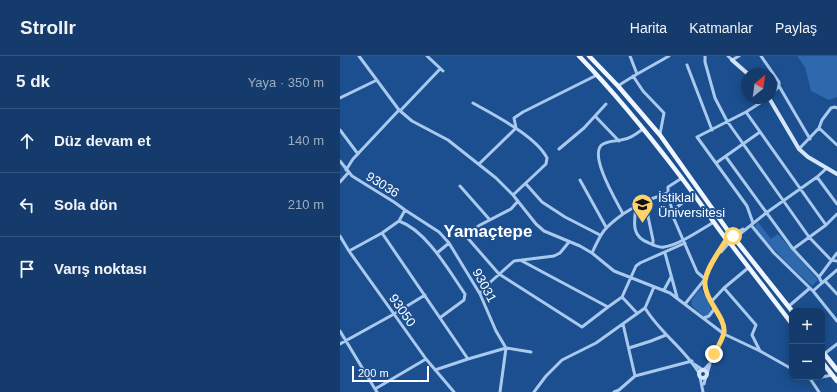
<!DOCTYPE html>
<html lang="tr">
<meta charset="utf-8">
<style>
body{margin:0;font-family:Helvetica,sans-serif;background:#1d4271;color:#f1f3f6}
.controls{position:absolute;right:12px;bottom:12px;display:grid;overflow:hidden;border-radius:8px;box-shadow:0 2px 10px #0003}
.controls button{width:36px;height:36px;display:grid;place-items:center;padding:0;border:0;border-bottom:1px solid #33557e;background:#143b6b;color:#f1f3f6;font:20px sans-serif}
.compass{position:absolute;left:401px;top:12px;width:36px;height:36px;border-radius:50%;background:#143b6b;box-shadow:0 2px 10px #0003;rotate:29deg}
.scale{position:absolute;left:12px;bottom:10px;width:77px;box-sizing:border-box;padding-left:4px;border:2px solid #fff;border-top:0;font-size:11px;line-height:14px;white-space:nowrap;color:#fff;-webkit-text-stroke:3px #1b4f8f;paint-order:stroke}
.stop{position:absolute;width:12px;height:12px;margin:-9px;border:3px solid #ffd166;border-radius:50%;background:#fff}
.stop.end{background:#ffd166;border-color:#fff;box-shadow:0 1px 4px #0008}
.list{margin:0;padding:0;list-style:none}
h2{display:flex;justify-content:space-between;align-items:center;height:52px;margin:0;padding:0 16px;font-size:17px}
h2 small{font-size:13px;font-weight:400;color:#9dadc1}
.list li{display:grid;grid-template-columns:26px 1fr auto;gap:12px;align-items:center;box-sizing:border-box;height:64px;padding:0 16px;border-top:1px solid #33557e}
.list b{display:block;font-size:15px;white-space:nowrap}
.list em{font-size:13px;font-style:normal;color:#9dadc1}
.icon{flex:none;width:22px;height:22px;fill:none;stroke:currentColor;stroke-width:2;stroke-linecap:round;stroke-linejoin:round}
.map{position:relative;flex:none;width:497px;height:336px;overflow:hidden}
header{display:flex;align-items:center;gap:24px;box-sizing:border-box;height:56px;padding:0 20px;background:#143b6b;border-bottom:1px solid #33557e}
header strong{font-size:19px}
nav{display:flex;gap:22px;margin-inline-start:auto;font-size:14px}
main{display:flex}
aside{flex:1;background:#143b6b}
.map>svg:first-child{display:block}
</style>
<header>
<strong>Strollr</strong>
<nav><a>Harita</a><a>Katmanlar</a><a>Paylaş</a></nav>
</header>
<main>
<aside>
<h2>5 dk<small>Yaya · 350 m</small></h2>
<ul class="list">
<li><svg class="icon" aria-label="ahead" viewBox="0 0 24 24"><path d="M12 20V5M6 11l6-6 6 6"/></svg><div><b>Düz devam et</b></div><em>140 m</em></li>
<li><svg class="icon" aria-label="left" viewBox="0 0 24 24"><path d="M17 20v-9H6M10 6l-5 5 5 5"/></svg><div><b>Sola dön</b></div><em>210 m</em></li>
<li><svg class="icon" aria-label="arrive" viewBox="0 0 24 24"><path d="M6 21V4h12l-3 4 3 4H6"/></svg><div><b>Varış noktası</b></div></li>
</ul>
</aside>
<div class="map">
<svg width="497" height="336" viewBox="0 0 497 336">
<rect width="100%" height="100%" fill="#1b4f8f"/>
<path fill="#2e69ad" d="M457,0H497V41L489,44L471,35L465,11Z
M418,166L431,183L438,178L478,224L472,230L449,209L416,174L415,170Z
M361,232L372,254L370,257L365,261C348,247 347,249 361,232Z"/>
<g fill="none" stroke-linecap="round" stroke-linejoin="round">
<path stroke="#a9c9ee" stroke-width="3" d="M19,0L59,54L72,65L108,84L156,122L173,139L196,168L204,175L240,190L252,197L274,215L330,237L384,278C378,290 374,306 363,314L354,308
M87,0L103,15
M290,0L297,18
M365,0V6L375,42L387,65L469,181L491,204L497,205
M388,0L392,4L399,0
M421,0L439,26V30L431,39
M347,9L372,74
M293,20L303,35L324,57L320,78
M278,30C294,19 312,10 329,0
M439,30L470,83
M0,42L37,24
M133,47C154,59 196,80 207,102L206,108L173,139
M60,55L100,13
M406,56L486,169
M255,60L279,85
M176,72L174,62L183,56L257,19
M479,72L497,89
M0,74L18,98
M219,93L244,72L266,48
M459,93L479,72L482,64L491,52L495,51L497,52
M386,101L453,193
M0,105L12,120L54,146L65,154L59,165L42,177L9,195
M376,107L420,76
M139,108L176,72
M6,114L13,103L59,54
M477,121L497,148
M342,122L328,131V137L311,143L296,150C294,167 291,180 309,187C313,189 320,192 324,191C339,189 360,174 374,166
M240,124L266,171
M0,126L8,117
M186,128L202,146L225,161L260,179
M120,130L150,164
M328,137L334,163L357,216L365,223L345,248
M178,145L171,153L140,169L125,179L159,218L242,271L268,251
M305,146L313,184V189
M296,150L283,158C277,146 247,97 263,88C268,85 276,85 281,84C290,83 296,78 303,73
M65,154L99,176L109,187L140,238L156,275L166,292L160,336
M332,155L354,138
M59,165C87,175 109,215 125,238L124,244L101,261
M413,167L407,150L357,81L406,56L428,42
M411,169L434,197L473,235L497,265
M42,177L128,303L95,314
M392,179L403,173
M0,180L9,195L86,303L114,336
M395,182L426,157L477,121L487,112
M387,185C379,196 362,218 365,232C367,241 373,248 376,255C380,263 385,269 384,278L420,295L452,313
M381,196L389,187
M97,197L109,187
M252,197C262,175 264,172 283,158
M325,197L337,241
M182,205L268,251L282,241
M408,212L384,232L416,269L412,279L420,295
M479,221L497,197
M485,225L497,238
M482,227L497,214
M324,234L331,221
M473,235L482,227L479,221L453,193L486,169L497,158
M140,238L146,230L174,205L214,200L220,197L229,186
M371,246L384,232
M449,250L470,232
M305,252C320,277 345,293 359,317
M297,257L282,241L296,210L300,207L345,187
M364,262L369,260L375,252
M283,268L295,320
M0,275L35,333
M0,288L54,258L85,239
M289,292L311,285L326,279
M484,298L497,288
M128,303L166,292L191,296
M367,318L370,308
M360,321L363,336
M468,321L477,322L492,319
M469,321L479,336
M364,328L366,320
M37,336L35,333L86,303
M194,336L206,320L222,304L256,287L305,252L314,231
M274,336L279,334L295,320L352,305"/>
<path stroke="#d6e6fa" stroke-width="4" d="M392,4L408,18
M429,42L459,93L468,101L497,118
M359 318a4 4 0 1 1 8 0a4 4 0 1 1-8 0Z"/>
<path stroke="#f0f6ff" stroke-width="4.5" d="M239,0C276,38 309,79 341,121C357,142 371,163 386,183
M249,0L278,30L320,79L391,179
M395,183L452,255
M390,187L452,268
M482,295L497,314
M482,306L497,325"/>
</g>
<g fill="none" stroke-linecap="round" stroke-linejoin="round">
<path stroke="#ffd166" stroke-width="5" d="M374,298C377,292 383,283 384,276C386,261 363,243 365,225C367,211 379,196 386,184L387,180L391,179L393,180"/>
</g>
<defs>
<symbol id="university-pin" viewBox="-11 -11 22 30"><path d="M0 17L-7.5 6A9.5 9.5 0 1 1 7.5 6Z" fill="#ffd166" stroke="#1b4f8f"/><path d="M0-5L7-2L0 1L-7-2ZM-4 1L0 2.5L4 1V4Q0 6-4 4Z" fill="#111"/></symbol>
</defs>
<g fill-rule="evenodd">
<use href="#university-pin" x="290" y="136" width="25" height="34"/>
</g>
<g text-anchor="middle" stroke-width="4" stroke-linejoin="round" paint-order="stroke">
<g font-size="13" fill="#fff" stroke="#1b4f8f">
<text transform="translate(43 128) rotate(32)" y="5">93036</text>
<text transform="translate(145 229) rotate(62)" y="5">93031</text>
<text transform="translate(63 254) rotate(55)" y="5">93050</text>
</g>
<g font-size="13" fill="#fff" stroke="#1b4f8f" text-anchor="start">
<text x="318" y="146">İstiklal<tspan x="318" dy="15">Üniversitesi</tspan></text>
</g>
<g font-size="17" font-weight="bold" fill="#fff" stroke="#1b4f8f">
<text x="148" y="181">Yamaçtepe</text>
</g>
</g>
</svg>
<div class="controls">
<button>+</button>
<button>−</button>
</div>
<svg class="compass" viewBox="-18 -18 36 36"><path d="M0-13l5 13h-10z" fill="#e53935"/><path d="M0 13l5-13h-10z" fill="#9dadc1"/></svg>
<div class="scale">200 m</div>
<div class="stop" style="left:393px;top:180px"></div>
<div class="stop end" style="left:374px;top:298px"></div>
</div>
</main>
